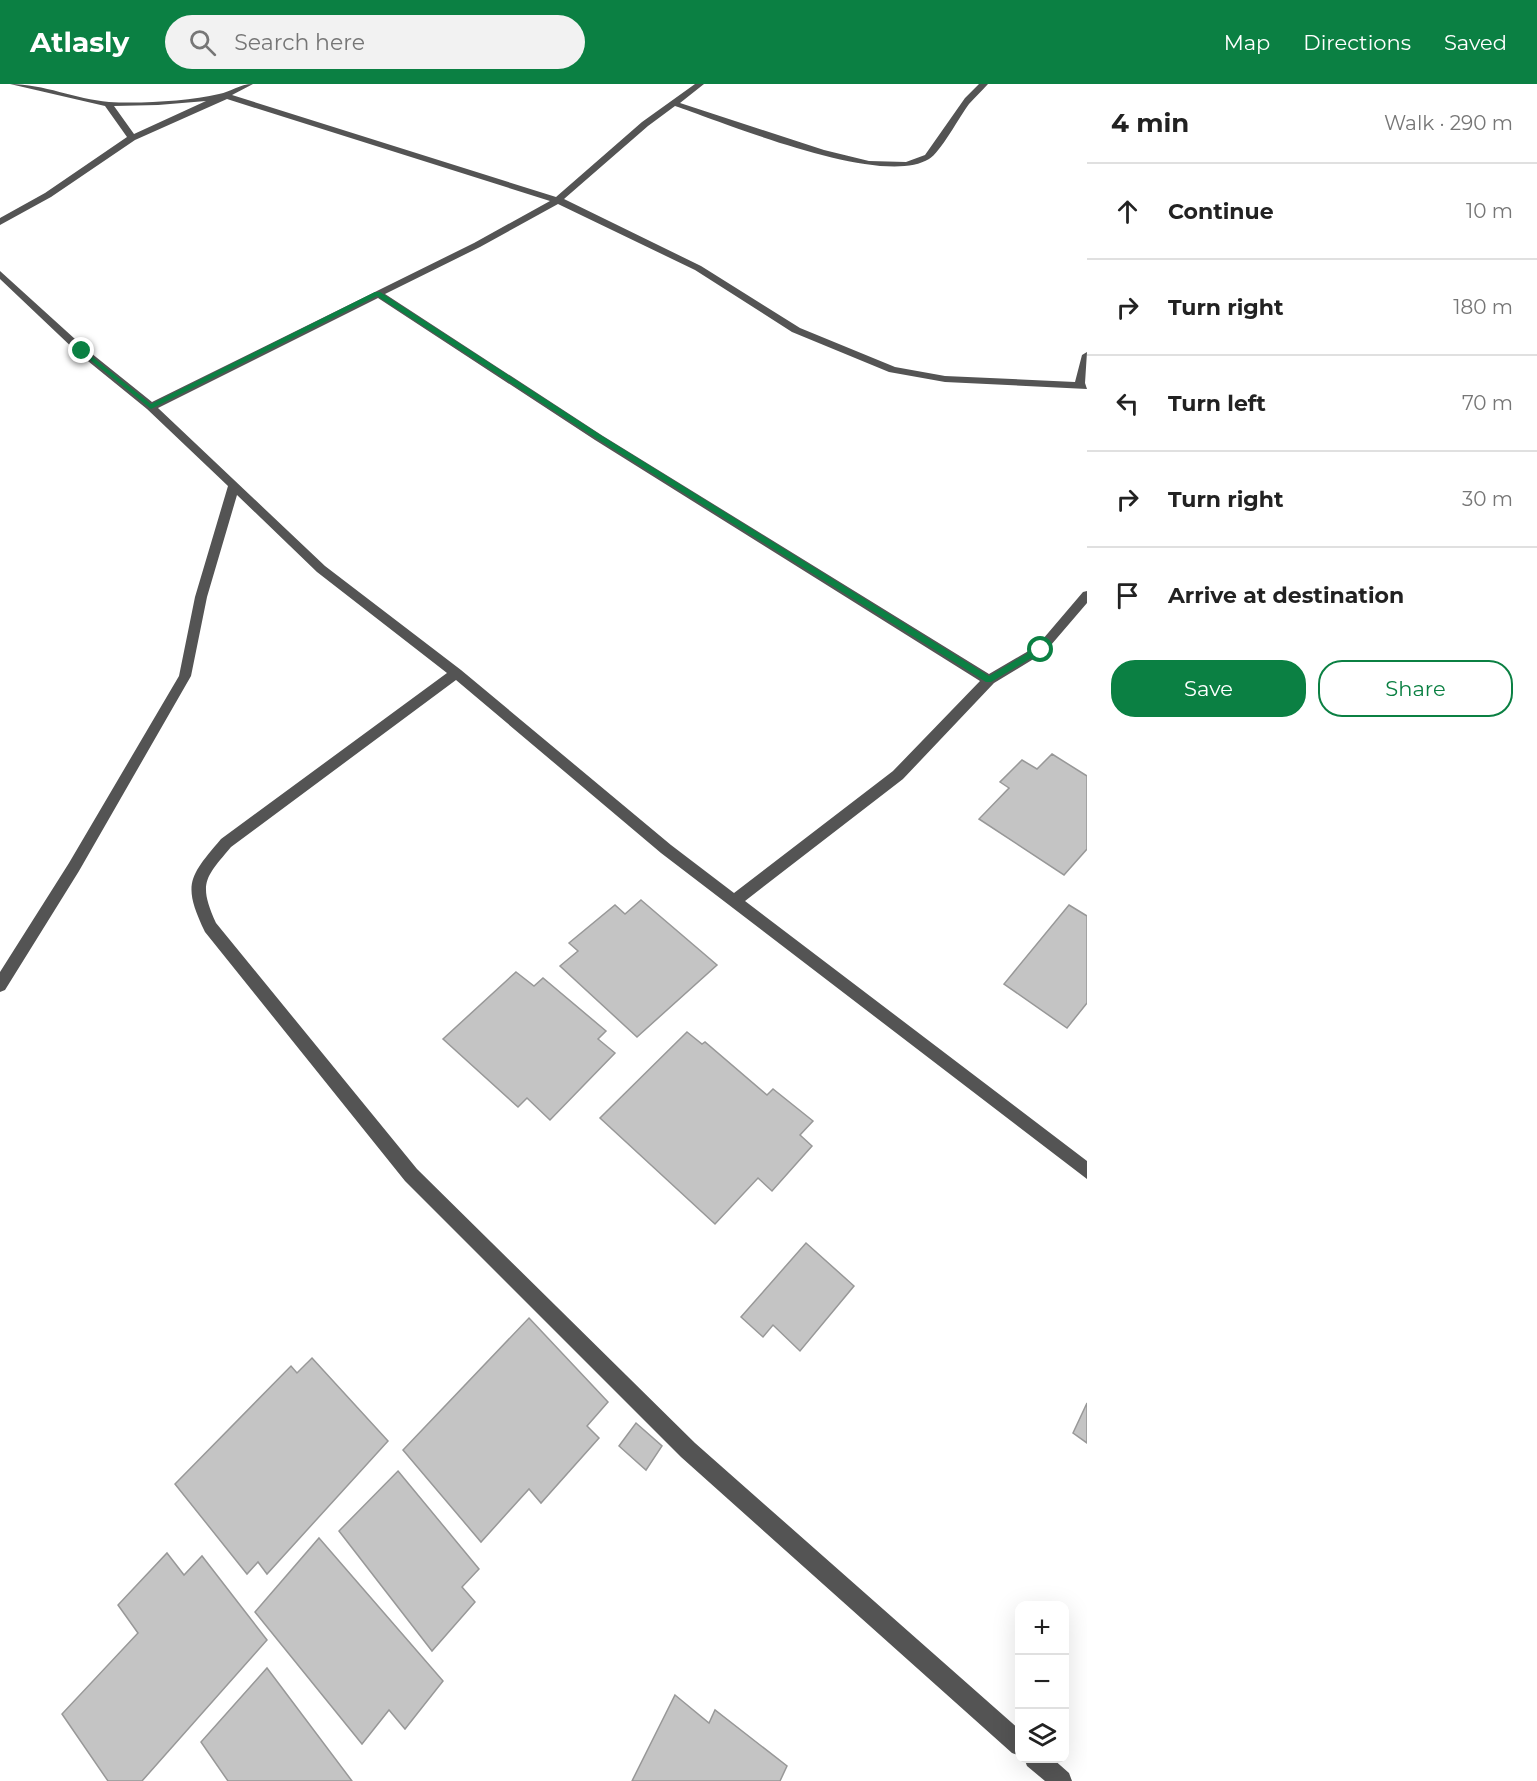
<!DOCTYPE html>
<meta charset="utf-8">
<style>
body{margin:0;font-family:Montserrat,sans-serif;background:#f2f2f2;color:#222}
.controls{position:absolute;right:18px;bottom:18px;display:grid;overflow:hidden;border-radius:12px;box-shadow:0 6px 24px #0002}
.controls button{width:54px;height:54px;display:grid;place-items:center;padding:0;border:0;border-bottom:2px solid #e0e0e0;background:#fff;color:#222;font:30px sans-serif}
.stop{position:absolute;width:18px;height:18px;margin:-14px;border:4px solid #0b8043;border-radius:50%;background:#fff}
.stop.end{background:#0b8043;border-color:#fff;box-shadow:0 2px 6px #0008}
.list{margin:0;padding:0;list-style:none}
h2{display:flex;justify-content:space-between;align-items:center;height:78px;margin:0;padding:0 24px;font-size:26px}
h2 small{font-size:20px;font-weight:400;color:#767676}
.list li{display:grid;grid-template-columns:39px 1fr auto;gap:18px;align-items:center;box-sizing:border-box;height:96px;padding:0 24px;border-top:2px solid #e0e0e0}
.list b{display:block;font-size:22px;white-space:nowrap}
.list em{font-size:20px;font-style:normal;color:#767676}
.actions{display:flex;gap:12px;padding:18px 24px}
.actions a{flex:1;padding:14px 0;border:2px solid #0b8043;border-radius:24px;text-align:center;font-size:21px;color:#0b8043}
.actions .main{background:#0b8043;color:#fff}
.icon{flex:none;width:33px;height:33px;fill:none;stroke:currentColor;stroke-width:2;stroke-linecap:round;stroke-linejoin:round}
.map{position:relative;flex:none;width:1087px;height:1697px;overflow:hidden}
header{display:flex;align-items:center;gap:36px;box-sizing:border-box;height:84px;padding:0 30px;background:#0b8043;color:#fff}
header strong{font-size:28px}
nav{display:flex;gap:33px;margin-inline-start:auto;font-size:21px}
.search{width:420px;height:54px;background:#f2f2f2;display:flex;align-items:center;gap:15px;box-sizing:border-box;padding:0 21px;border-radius:33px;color:#767676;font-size:22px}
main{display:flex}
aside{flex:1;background:#fff}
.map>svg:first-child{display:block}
</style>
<header>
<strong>Atlasly</strong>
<div class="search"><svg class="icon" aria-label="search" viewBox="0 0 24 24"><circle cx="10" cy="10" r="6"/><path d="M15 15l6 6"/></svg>Search here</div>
<nav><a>Map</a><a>Directions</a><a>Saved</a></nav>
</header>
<main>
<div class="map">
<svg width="1087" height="1697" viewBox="0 0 1087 1697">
<rect width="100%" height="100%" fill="#fff"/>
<path fill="#c4c4c4" stroke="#989898" stroke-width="1.5" d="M1052,670L1087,692V765L1064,791L979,735L1009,704L1000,698L1022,676L1037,685Z
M641,816L717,881L637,953L560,882L578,867L569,859L615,821L625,830Z
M1069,821L1087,832V919L1067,944L1004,900Z
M516,888L534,902L543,894L606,947L598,955L615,969L550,1036L527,1014L518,1023L443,955Z
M687,948L702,960L705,958L767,1011L773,1005L813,1037L800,1051L812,1062L772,1107L758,1094L715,1140L600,1034Z
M806,1159L854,1202L800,1267L773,1241L763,1253L741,1233Z
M529,1234L608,1318L587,1342L599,1354L541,1419L529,1405L481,1458L403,1366Z
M312,1274L388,1357L267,1490L258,1478L247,1490L175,1400L291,1282L297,1289Z
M1087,1319V1359L1073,1349Z
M636,1339L662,1362L646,1386L619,1362Z
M398,1387L479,1485L462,1503L475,1518L432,1567L339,1447Z
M319,1454L443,1597L405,1645L389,1626L362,1660L255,1528Z
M167,1469L184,1491L202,1472L267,1556L142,1697H108L62,1630L138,1549L118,1521Z
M267,1584L352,1697H228L201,1658Z
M675,1611L709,1639L715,1626L787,1682L780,1697H632Z"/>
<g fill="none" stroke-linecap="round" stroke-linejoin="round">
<path fill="#545454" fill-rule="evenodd" d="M10,0C44,0 75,15 109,18C140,20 189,17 219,10C231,8 239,0 253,0L232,11L556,113L642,38L695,0H704L680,19L824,66L869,77L906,78L925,71L965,14L979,0H988C982,7 975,13 969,20C960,32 940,69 929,75C882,104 728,40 675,22L648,42L564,115L701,182L800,244L895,283L945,292L1075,298L1082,271L1087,268L1085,299L1087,305L945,298L889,288L792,248L695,186L558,120L480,163L385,210L603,352L989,590L1037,562L1083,508L1087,507V519L1045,568L994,599L903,695L745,817L1087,1077V1095L661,769L456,596L231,763C205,794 198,799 216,839L417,1085L695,1359L1020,1646V1672L1012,1669L681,1373L405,1097L205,848C182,800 189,793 221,755L447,589L317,488L237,411L207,513L191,592L79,787L5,906L0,908V888L69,779L179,592L195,513L228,402L147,325L78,269L0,195V187L86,265L152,318L474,159L550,117L227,15L135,56L51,113L0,141V134L45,109L127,53L105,22ZM206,17L134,50L114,22L158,21ZM378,214L595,356L980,597L893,687L734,809L671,761L461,586L325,482L158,324Z
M1024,1674H1052L1069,1689L1072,1697H1045L1027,1682Z"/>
</g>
<path fill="#0b8043" d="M375,208H380L602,352L989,592L1038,563L1045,566L991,598H986L597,355L377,212L151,325L79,267L84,266L151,320Z"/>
</svg>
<div class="controls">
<button>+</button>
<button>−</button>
<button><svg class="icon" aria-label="layers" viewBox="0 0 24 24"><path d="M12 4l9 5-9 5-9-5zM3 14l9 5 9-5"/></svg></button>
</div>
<div class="stop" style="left:1041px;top:566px"></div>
<div class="stop end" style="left:82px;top:267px"></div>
</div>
<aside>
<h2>4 min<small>Walk · 290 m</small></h2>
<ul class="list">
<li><svg class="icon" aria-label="ahead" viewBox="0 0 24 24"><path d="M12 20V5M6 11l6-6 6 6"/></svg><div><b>Continue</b></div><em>10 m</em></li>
<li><svg class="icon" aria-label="right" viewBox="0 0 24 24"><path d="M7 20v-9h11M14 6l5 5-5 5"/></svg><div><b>Turn right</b></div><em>180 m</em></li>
<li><svg class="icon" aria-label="left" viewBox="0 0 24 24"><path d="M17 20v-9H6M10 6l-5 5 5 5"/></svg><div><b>Turn left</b></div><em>70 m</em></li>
<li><svg class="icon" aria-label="right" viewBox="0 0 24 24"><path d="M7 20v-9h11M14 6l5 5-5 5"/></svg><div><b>Turn right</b></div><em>30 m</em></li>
<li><svg class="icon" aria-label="arrive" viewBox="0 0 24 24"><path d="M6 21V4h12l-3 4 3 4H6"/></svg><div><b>Arrive at destination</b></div></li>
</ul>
<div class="actions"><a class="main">Save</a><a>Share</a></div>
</aside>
</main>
